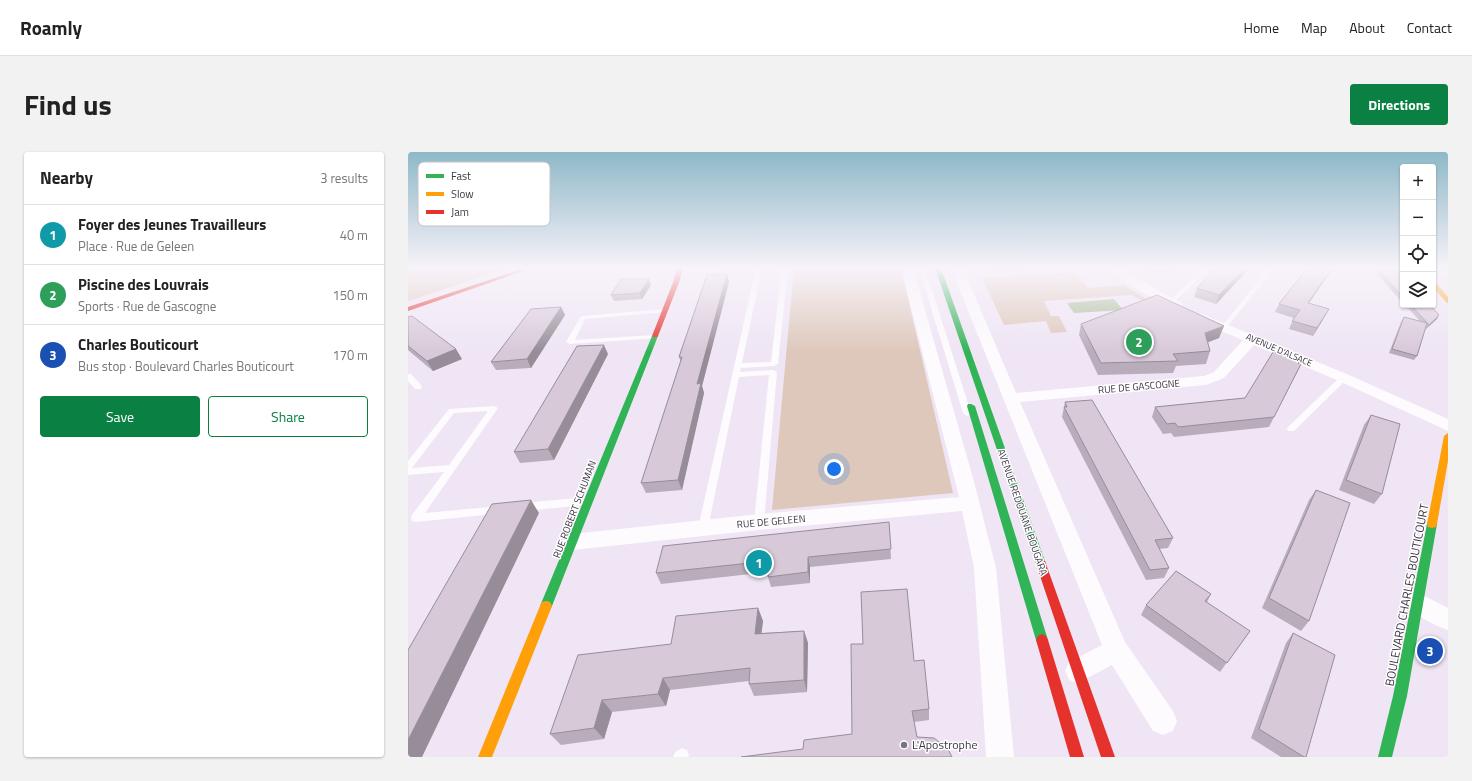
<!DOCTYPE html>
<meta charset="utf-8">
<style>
body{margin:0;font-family:"Titillium Web",sans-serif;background:#f2f2f2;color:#222}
.controls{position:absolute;right:12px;top:12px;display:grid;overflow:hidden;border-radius:4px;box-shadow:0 1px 3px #0004}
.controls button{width:36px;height:36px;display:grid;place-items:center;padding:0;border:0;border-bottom:1px solid #e0e0e0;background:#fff;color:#222;font:20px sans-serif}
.you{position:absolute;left:426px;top:317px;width:14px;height:14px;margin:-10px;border:3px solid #fff;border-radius:50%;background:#1a73e8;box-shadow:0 0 0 6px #1a73e833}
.badge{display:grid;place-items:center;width:26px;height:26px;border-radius:50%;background:#0b8043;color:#fff;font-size:13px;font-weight:700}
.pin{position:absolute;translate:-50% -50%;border:2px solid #fff;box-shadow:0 1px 4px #0006}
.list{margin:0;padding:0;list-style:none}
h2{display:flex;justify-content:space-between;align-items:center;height:52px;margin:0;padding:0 16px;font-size:17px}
h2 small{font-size:13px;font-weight:400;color:#767676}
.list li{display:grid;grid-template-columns:26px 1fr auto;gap:12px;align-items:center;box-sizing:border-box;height:60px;padding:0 16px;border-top:1px solid #e0e0e0}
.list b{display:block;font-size:15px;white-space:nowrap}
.list p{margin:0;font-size:13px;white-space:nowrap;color:#767676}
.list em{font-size:13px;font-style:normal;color:#767676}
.actions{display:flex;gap:8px;padding:12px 16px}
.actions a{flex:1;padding:9px 0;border:1px solid #0b8043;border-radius:4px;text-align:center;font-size:14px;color:#0b8043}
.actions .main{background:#0b8043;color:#fff}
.icon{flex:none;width:22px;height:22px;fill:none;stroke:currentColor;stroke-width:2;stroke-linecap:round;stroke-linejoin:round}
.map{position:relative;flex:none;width:1040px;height:605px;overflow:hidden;border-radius:4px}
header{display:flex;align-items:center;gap:24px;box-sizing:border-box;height:56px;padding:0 20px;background:#fff;border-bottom:1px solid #e0e0e0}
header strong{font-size:19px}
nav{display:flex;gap:22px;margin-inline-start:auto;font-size:14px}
.intro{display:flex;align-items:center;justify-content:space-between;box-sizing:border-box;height:96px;padding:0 24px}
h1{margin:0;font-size:28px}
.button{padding:10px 18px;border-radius:4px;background:#0b8043;color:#fff;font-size:14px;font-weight:700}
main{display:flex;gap:24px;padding:0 24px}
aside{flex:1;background:#fff;border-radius:4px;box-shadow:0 1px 3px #0004}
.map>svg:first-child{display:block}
</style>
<header>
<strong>Roamly</strong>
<nav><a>Home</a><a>Map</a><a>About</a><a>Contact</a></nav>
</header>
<div class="intro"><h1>Find us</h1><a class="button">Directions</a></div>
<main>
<aside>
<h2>Nearby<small>3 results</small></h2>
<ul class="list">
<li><span class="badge" style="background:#0f9aa8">1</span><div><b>Foyer des Jeunes Travailleurs</b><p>Place · Rue de Geleen</p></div><em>40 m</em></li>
<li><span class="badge" style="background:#2e9e5b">2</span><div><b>Piscine des Louvrais</b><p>Sports · Rue de Gascogne</p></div><em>150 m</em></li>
<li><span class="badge" style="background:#1a4fb4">3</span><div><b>Charles Bouticourt</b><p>Bus stop · Boulevard Charles Bouticourt</p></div><em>170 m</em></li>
</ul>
<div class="actions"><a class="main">Save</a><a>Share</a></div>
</aside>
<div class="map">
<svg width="1040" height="605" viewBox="0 0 1040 605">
<rect width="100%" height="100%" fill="#efe5f5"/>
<path fill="#edddf7" d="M1025,116H1040V135L1025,120Z"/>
<path fill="#ddc8bb" d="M0,116H101L0,149Z
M386,116H493L545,341L364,358Z
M668,120L680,136L716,133L749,154H745L723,143L636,149L643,164H651L659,180L643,181L638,169L596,173L574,126Z"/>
<path fill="#a8bd98" d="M706,147L715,158L666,161L659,151Z"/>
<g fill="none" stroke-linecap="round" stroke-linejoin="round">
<path fill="#fdfbfe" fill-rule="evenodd" d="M348,116H354L334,211L363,210L374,116H380L370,212L366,214L333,216L332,220L365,218L369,220L356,370L355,373H347L346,370L361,223L331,225L300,376L299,379L295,380L291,379L290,376Z
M511,116H517L563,261L562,263L559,264L555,261Z
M796,116H802L764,152H760V150Z
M861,116H867L818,176H814V174Z
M257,157L259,158V160L177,167L167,188L247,183L250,185L249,186L162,192L158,190L173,164Z
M0,222H3L13,233L14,235L13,237H7L0,229Z
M933,224H939L940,226L886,279H880L879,277L880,275Z
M86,254L90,256L17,361L92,354L96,355L97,358L96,361L8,370L4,369L3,366L4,363L36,320L0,323V309L41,257ZM80,259L41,313L4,316L46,261Z
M179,345L182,346L184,349L182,352L179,353L115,359L111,358L110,355L111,352L115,351Z
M274,596L279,598L281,603L280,605H265L267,600Z"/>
<path fill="#fdfbfe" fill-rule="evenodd" d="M268,116H310L308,118L304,119L272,121L268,120L266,118Z
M493,116H505L565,326L588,416L606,605H578L566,416L554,359L351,378L165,398L158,396L154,390L158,384L165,382L351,362L551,345Z
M543,116H555L608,241L796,224L806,220L835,188L789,169L787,166L789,163L794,162L941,223L1040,267V279L931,229L846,193L816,226L798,233L612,250L717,490L765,559L769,569L765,579L755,583L745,579L704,513L670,531L661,528L657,519L661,510L694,493Z
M701,116H714L737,131L774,151L775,154L774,157H764L729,137Z
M1009,440L1040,456V478C1026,473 1004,463 997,450L1001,443Z"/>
<path fill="#30b455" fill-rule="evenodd" d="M527,116H533L638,412L637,415L633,416L629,415L628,412Z
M247,182L250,184L144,454L142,458L138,459L134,458L132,454L244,184Z
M560,252H563L567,254L640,488L638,492L634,494L630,492L628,488L559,254Z
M1024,368L1028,369L1029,372L999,544L984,605H970L985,544L1019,372L1020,369Z"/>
<path fill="#ff9f0a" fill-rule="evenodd" d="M1025,129L1027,130L1040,145V151L1038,150L1025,135Z
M1040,281V309L1029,372L1028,375L1024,376L1020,375L1019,372L1036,284Z
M138,449L142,450L144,454L84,605H70L132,454L134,450Z"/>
<path fill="#e5322d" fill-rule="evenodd" d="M117,116H124L0,159V155Z
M269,116H275L272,128L250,184L249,185H245L244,184L266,128Z
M633,408L637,409L638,412L707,605H693L628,412L629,409Z
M634,482L638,484L640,488L676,605H662L628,488L630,484Z"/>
</g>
<path fill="#baadbb" d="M589,116H614V118L591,119Z
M734,116H761L760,120L736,119Z
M809,116H842L808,152L786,145L789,136Z
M899,116H925L923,119L901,151L921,157L917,164L905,184L881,177L886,166L867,160L871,152Z
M1031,116H1040V119L1036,117L1032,116Z
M970,117L995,124V151L968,121Z
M321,130L294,234L296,241L274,338L238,341L233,331L273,210L271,205Z
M243,133L234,147L206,149L203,143Z
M997,153H1022L1031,163L1029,167L1018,177V176L1009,204L1006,208L981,201L993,170L996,165L1012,169Z
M153,155L157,163L123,216L88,218L83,210Z
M0,165L54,207L25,219L0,198Z
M673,172L811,186L800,190L802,199L798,212L768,214L765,221L690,223L671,183Z
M200,202L146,308L112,311L106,300Z
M890,211L893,212L861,275L766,285L763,281L755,282L744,265L747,255L837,246Z
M657,250L765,386L760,396L751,397L761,416L756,426L738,428L654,265Z
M963,263L974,342L966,352L931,338L956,273Z
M908,338L901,469L893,479L854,456L901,348Z
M481,370L483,407L402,415V431L363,435L360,425L361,420L253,432L248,421Z
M803,442L799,450L835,488L812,520L733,463L738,453Z
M350,456L355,469L353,481L396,479L400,491L399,540L346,544L341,532V529L262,538L258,554L204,560L196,587L153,593L142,582L263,492Z
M885,481L898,605H873L843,586L878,491Z
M506,509L521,557V568L506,570L509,585L395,597L444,582Z"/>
<path fill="#978d98" d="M837,116H842L808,152L811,143Z
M924,116H925L923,119L896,158L900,151Z
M319,122L321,130L294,234L296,241L274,338L270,328L289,232Z
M241,127L243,133L234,147L232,141Z
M153,155L157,163L123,216L119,207Z
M921,157L917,164L905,184L909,176Z
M1031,163L1029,167L1018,177L1021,173Z
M816,174L811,186L793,193L797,181Z
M196,193L200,202L146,308L140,297Z
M48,197L54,207L25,219L19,209Z
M123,348L131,361L14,605H0V588Z
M400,405L402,415V431L400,420Z
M350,456L355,469L352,494L347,482Z
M396,479L400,491L399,540L396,528Z
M255,526L262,538L258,554L250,542Z
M194,548L204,560L196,587L186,576Z"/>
<path fill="#d8c9d9" stroke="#978d98" d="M809,116H837L811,143L789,136Z
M899,116H924L900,151L921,157L909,176L884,169L892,158L871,152Z
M970,117L991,120L995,124V145Z
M319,122L289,232L293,231L270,328L233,331L274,205H271L299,123Z
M213,127H241L232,141L203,143Z
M749,143L816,174L797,181L802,199L765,202L770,209L693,211L673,172Z
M1003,153H1022L1031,163L1021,173Z
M153,155L119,207L83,210L123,157Z
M4,164L48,197L19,209L0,194V165Z
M996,165L1019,171L1009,204L984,197Z
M196,193L140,297L106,300L169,194Z
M865,200L892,208L890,211L893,212L866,265L770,275L767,271L759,272L747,255L837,246Z
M684,248L765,386L747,388L761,416L742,418L656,255H659L657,250Z
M963,263L992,272L974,342L938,328Z
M908,338L942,351L901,469L861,446Z
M123,348L0,588V498L84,352Z
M481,370L483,397L400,405V420L360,425L361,409L248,421L255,394Z
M768,419L803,442L797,449L842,479L819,511L738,453Z
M499,437L506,509L516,508L521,557L504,559L509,585L526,586L540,597L544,605H333L395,597L396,588L444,582L443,492H455L453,440Z
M350,456L347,482L396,479V528L341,532L342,516L255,526L250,542L194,548L186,576L142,582L170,503L263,492L268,464Z
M885,481L927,503L898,605H896L851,577Z"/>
<linearGradient id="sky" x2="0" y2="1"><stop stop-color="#8eb8c8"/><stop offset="0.58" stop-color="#f8f3fa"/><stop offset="1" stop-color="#f8f3fa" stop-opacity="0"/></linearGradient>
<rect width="1040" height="200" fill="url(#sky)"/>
<circle fill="#7c7382" stroke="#fff" stroke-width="1.5" cx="496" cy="593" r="4"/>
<g text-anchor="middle" stroke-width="3" stroke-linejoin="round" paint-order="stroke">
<g font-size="9" fill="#3e3544" stroke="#fff">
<text transform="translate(871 198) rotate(23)" y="3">AVENUE D'ALSACE</text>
</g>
<g font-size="10" fill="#3e3544" stroke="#fff">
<text transform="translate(731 234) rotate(-5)" y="4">RUE DE GASCOGNE</text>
<text transform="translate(166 357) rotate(-69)" y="4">RUE ROBERT SCHUMAN</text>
<text transform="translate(615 360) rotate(71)" y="4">AVENUE REDOUANE BOUGARA</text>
<text transform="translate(363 369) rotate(-5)" y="4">RUE DE GELEEN</text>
</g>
<g font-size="12" fill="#3e3544" stroke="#fff">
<text transform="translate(999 443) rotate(-79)" y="4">BOULEVARD CHARLES BOUTICOURT</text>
</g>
<g font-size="12" fill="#3e3544" stroke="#fff" text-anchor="start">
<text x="504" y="597">L'Apostrophe</text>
</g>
</g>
<rect x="10" y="10" width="132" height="64" rx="6" fill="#fff" stroke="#c5c2c7" stroke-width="1"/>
<rect x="18" y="22" width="18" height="4" fill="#30b455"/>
<rect x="18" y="40" width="18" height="4" fill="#ff9f0a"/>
<rect x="18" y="58" width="18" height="4" fill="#e5322d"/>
<g font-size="11" fill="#3e3544">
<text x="43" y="28">Fast</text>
<text x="43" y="46">Slow</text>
<text x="43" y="64">Jam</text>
</g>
</svg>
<div class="controls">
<button>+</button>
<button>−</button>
<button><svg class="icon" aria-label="locate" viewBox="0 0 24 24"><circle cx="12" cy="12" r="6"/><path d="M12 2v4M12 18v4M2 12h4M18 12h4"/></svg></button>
<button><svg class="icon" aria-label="layers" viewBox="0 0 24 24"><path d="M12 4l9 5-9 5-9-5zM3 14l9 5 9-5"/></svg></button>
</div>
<div class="you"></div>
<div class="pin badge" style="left:351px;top:411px;background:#0f9aa8">1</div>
<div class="pin badge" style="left:731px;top:190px;background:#2e9e5b">2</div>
<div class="pin badge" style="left:1022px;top:499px;background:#1a4fb4">3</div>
</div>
</main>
